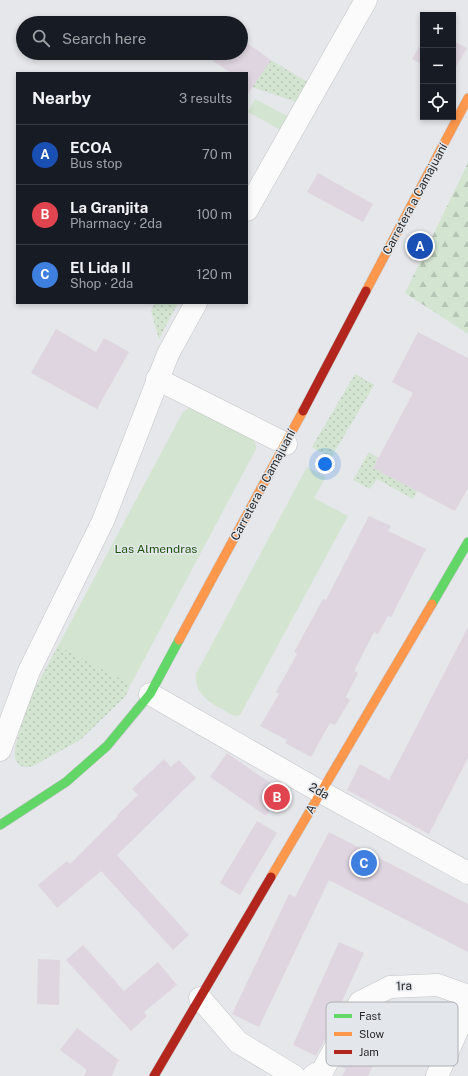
<!DOCTYPE html>
<meta charset="utf-8">
<style>
body{margin:0;font-family:"Public Sans",sans-serif;background:#242831;color:#f1f3f6}
.controls{position:absolute;right:12px;top:12px;display:grid;overflow:hidden;border-radius:0px;box-shadow:0 2px 6px #0003}
.controls button{width:36px;height:36px;display:grid;place-items:center;padding:0;border:0;border-bottom:1px solid #363941;background:#171b24;color:#f1f3f6;font:20px sans-serif}
.you{position:absolute;left:325px;top:464px;width:14px;height:14px;margin:-10px;border:3px solid #fff;border-radius:50%;background:#1a73e8;box-shadow:0 0 0 6px #1a73e833}
.badge{display:grid;place-items:center;width:26px;height:26px;border-radius:50%;background:#6a6b6d;color:#fff;font-size:13px;font-weight:700}
.pin{position:absolute;translate:-50% -50%;border:2px solid #fff;box-shadow:0 1px 4px #0006}
.list{margin:0;padding:0;list-style:none}
h2{display:flex;justify-content:space-between;align-items:center;height:52px;margin:0;padding:0 16px;font-size:17px}
h2 small{font-size:13px;font-weight:400;color:#9ea1a6}
.list li{display:grid;grid-template-columns:26px 1fr auto;gap:12px;align-items:center;box-sizing:border-box;height:60px;padding:0 16px;border-top:1px solid #363941}
.list b{display:block;font-size:15px;white-space:nowrap}
.list p{margin:0;font-size:13px;white-space:nowrap;color:#9ea1a6}
.list em{font-size:13px;font-style:normal;color:#9ea1a6}
.icon{flex:none;width:22px;height:22px;fill:none;stroke:currentColor;stroke-width:2;stroke-linecap:round;stroke-linejoin:round}
.map{position:relative;flex:none;width:468px;height:1076px;overflow:hidden}
.search{position:absolute;background:#171b24;box-shadow:0 2px 6px #0003;left:16px;top:16px;width:232px;height:44px;display:flex;align-items:center;gap:10px;box-sizing:border-box;padding:0 14px;border-radius:22px;color:#9ea1a6;font-size:15px}
.panel{position:absolute;background:#171b24;box-shadow:0 2px 6px #0003;left:16px;top:72px;width:232px;height:232px;border-radius:0px}
.map>svg:first-child{display:block}
</style>
<div class="map">
<svg width="468" height="1076" viewBox="0 0 468 1076">
<defs>
<pattern id="forest-firs" width="22" height="20" patternUnits="userSpaceOnUse"><rect width="22" height="20" fill="#d3e4d1"/><path d="M5 1l3.5 6h-7zM16 11l3.5 6h-7z" fill="#b5c4b4"/></pattern>
<pattern id="garden-dots" width="8" height="8" patternUnits="userSpaceOnUse"><rect width="8" height="8" fill="#d3e4d1"/><path d="M2 2h.1M6 6h.1" fill="none" stroke="#b5c4b4" stroke-width="1.8" stroke-linecap="round"/></pattern>
</defs>
<rect width="100%" height="100%" fill="#e5e7ea"/>
<path fill="#d3e4d1" d="M255,99L291,118L284,132L248,112Z
M189,408H193L253,439L256,446V449L131,684L58,646L183,412Z
M307,467L326,477L314,498L348,516L240,715L234,716C216,705 194,698 196,674Z"/>
<path fill="url(#forest-firs)" d="M468,163V334L405,293Z"/>
<path fill="url(#garden-dots)" d="M271,60L312,85L300,103L252,87Z
M155,303H178L159,339L151,311Z
M355,374L374,385L331,458L312,447Z
M369,452L378,458L373,468L417,491L413,499L377,479L370,489L353,480Z
M58,646L131,684L125,697L80,740L33,766L27,767L20,766L15,759V748L27,703Z"/>
<path fill="#dfd5e0" d="M241,39L271,60L247,95V73H231L201,53H241Z
M423,40V65L412,59Z
M453,41L467,48L453,72Z
M318,173L373,204L363,222L307,192Z
M56,329L96,352L104,338L129,352L97,409L31,373Z
M418,332L468,358V488L455,511L373,468L413,393L392,382Z
M369,516L391,526L388,531L426,549L391,617L388,616L378,634L374,632L354,671L358,673L346,697L350,700L335,725L330,723L311,757L285,743L287,740L260,726L279,694L276,692L297,654L294,652L323,599L326,600Z
M468,627V758L429,834L347,790L360,764L389,780Z
M227,753L283,792L266,816L210,777Z
M164,759L171,767L179,760L196,778L117,855L189,935L173,950L101,871L57,908L38,885L67,861L70,864L118,816L117,815L138,795L132,789Z
M257,821L277,833L240,895L220,883Z
M329,832L468,904V952L329,880L259,1027L232,1014L289,894L295,897Z
M339,942L364,953L337,1012L339,1014L316,1056L293,1045Z
M83,945L124,991L158,962L177,985L144,1012L147,1016L131,1031L66,960Z
M38,959L60,960L59,1005L37,1004Z
M363,1023L388,1034L368,1076H342L346,1069L339,1066Z
M77,1028L120,1061H118L112,1076H84L87,1070L60,1050Z"/>
<g fill="none" stroke-linecap="round" stroke-linejoin="round">
<defs>
<path id="street" d="M247,210L366,0
M157,379L286,444
M150,694L321,792L468,873
M0,750L29,671L103,521L168,354L196,303
M200,998L238,1042L294,1076
M313,1076L323,1070L360,1002L390,987L438,985L468,996
M437,1076L468,1006"/>
<path id="fast" d="M432,604L468,542
M0,825L66,782L107,746L150,694L179,640"/>
<path id="slow" d="M366,291L468,98
M179,640L303,411
M271,877L432,604"/>
<path id="jam" d="M303,411L366,291
M154,1076L271,877"/>
</defs>
<use href="#street" stroke="#c3c4c7" stroke-width="23"/>
<use href="#fast" stroke="#c3c4c7" stroke-width="10"/>
<use href="#slow" stroke="#c3c4c7" stroke-width="10"/>
<use href="#jam" stroke="#c3c4c7" stroke-width="10"/>
<use href="#street" stroke="#fbfbfc" stroke-width="22"/>
<use href="#fast" stroke="#63d668" stroke-width="9"/>
<use href="#slow" stroke="#ff974d" stroke-width="9"/>
<use href="#jam" stroke="#b3261e" stroke-width="9"/>
</g>
<g text-anchor="middle" stroke-width="3" stroke-linejoin="round" paint-order="stroke">
<g font-size="12" fill="#27282a" stroke="#e3e7ec">
<text transform="translate(415 199) rotate(-62)" y="4">Carretera a Camajuaní</text>
<text transform="translate(263 485) rotate(-62)" y="4">Carretera a Camajuaní</text>
<text transform="translate(319 791) rotate(29)" y="4">2da</text>
<text transform="translate(311 809) rotate(-60)" y="4">A</text>
<text transform="translate(404 986) rotate(-2)" y="4">1ra</text>
</g>
<g font-size="12" fill="#1d5408" stroke="#e3e7ec">
<text x="156" y="553">Las Almendras</text>
</g>
</g>
<rect x="326" y="1002" width="132" height="64" rx="6" fill="#e3e7ec" stroke="#abaeb2" stroke-width="1"/>
<rect x="334" y="1014" width="18" height="4" fill="#63d668"/>
<rect x="334" y="1032" width="18" height="4" fill="#ff974d"/>
<rect x="334" y="1050" width="18" height="4" fill="#b3261e"/>
<g font-size="11" fill="#27282a">
<text x="359" y="1020">Fast</text>
<text x="359" y="1038">Slow</text>
<text x="359" y="1056">Jam</text>
</g>
</svg>
<div class="controls">
<button>+</button>
<button>−</button>
<button><svg class="icon" aria-label="locate" viewBox="0 0 24 24"><circle cx="12" cy="12" r="6"/><path d="M12 2v4M12 18v4M2 12h4M18 12h4"/></svg></button>
</div>
<div class="you"></div>
<div class="pin badge" style="left:420px;top:246px;background:#1a4fb4">A</div>
<div class="pin badge" style="left:277px;top:797px;background:#e0444e">B</div>
<div class="pin badge" style="left:364px;top:863px;background:#3f7fe0">C</div>
<div class="search"><svg class="icon" aria-label="search" viewBox="0 0 24 24"><circle cx="10" cy="10" r="6"/><path d="M15 15l6 6"/></svg>Search here</div>
<section class="panel">
<h2>Nearby<small>3 results</small></h2>
<ul class="list">
<li><span class="badge" style="background:#1a4fb4">A</span><div><b>ECOA</b><p>Bus stop</p></div><em>70 m</em></li>
<li><span class="badge" style="background:#e0444e">B</span><div><b>La Granjita</b><p>Pharmacy · 2da</p></div><em>100 m</em></li>
<li><span class="badge" style="background:#3f7fe0">C</span><div><b>El Lida II</b><p>Shop · 2da</p></div><em>120 m</em></li>
</ul>
</section>
</div>
